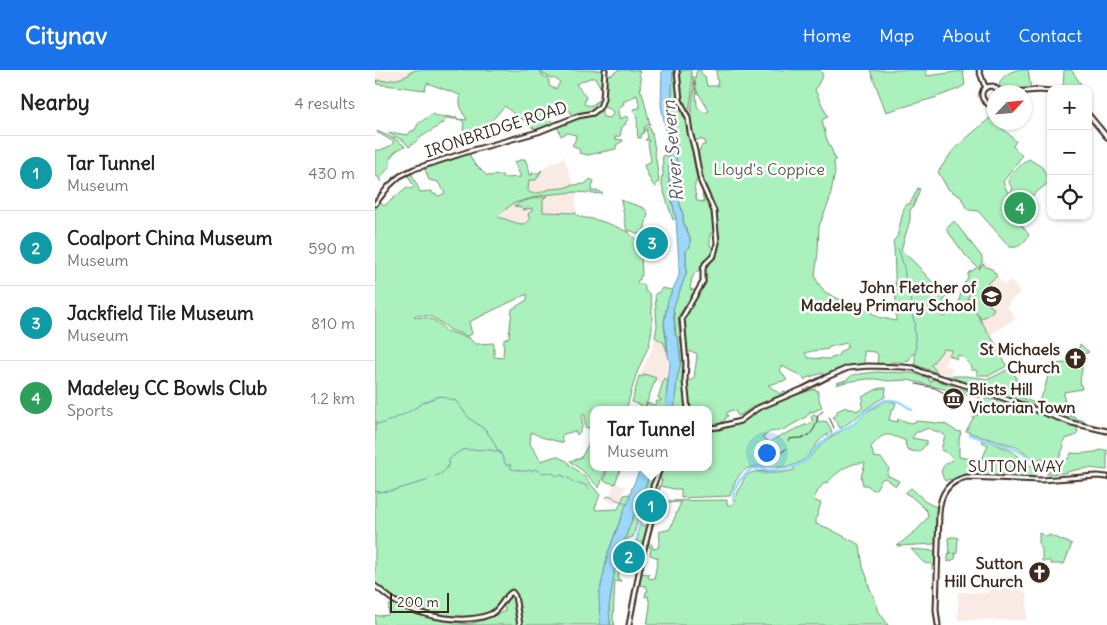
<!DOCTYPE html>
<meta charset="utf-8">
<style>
body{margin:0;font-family:Delius,sans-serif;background:#f2f2f2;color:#222}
.controls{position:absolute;right:15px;top:15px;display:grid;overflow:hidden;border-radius:10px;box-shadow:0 1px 4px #0004}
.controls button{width:45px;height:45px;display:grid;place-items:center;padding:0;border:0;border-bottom:1px solid #e0e0e0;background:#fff;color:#222;font:25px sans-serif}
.compass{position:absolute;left:612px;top:15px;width:45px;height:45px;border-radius:50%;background:#fff;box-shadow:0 1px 4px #0004;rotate:64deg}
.scale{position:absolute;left:15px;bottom:12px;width:59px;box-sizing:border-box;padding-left:5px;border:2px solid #3b2a1e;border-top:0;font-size:14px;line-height:18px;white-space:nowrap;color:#3b2a1e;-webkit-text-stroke:4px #fff;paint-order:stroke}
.you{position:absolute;left:391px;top:382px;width:18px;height:18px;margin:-12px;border:4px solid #fff;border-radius:50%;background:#1a73e8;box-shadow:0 0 0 8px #1a73e833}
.badge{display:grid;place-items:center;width:32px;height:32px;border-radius:50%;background:#1a73e8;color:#fff;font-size:16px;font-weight:700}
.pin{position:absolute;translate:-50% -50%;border:2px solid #fff;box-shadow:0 1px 5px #0006}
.popup{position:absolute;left:215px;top:336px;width:122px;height:65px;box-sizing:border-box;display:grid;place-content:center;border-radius:10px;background:#fff;filter:drop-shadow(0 1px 4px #0005);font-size:16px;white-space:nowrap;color:#767676}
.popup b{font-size:19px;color:#222}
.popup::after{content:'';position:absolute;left:50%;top:100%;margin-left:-10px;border:10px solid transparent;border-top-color:#fff}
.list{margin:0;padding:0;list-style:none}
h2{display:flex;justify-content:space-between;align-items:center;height:65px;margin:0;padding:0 20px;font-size:21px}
h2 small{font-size:16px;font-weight:400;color:#767676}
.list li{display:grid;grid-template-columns:32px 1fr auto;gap:15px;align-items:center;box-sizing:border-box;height:75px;padding:0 20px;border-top:1px solid #e0e0e0}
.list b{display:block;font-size:19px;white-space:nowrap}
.list p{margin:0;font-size:16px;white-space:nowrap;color:#767676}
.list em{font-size:16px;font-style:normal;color:#767676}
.icon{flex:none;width:28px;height:28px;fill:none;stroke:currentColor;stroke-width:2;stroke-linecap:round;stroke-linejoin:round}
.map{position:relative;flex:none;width:732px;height:555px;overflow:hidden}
header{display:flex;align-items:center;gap:30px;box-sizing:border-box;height:70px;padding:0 25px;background:#1a73e8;color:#fff}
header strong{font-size:24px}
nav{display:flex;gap:28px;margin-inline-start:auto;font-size:18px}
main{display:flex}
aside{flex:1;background:#fff}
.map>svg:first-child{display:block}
</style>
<header>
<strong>Citynav</strong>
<nav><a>Home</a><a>Map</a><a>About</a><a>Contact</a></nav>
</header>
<main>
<aside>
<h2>Nearby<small>4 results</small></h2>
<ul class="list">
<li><span class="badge" style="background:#0f9aa8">1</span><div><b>Tar Tunnel</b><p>Museum</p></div><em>430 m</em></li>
<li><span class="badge" style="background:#0f9aa8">2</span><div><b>Coalport China Museum</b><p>Museum</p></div><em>590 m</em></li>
<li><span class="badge" style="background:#0f9aa8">3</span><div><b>Jackfield Tile Museum</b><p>Museum</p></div><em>810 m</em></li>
<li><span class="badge" style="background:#2e9e5b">4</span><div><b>Madeley CC Bowls Club</b><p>Sports</p></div><em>1.2 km</em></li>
</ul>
</aside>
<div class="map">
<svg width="732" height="555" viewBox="0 0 732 555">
<rect width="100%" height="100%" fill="#fff"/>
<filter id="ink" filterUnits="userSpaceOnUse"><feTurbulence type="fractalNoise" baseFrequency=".02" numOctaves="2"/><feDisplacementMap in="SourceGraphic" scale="10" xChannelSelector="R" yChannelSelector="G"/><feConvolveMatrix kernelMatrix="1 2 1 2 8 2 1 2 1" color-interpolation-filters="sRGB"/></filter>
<g filter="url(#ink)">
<path fill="#faeae4" d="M0,0H40L34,3L35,4L27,8L26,7L11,12L1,10Z
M189,86L198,115L188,118L175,119L163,123H155L153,122L154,110L163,106L171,96L188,88Z
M201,122V143L167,142L168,129L172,127L171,125Z
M139,133L140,134L139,136L157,138V141L154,143L155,152L149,154H145L127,148H123L131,139Z
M609,190L629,215L636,210L645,223L635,231L632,237L641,248L615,265L592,229L599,216L605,196Z
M280,267L289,273L293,284V310L288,309L286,314L282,313V309L269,304L268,307L264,306L277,279Z
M569,279L577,280L569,295L577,297L576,304L563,303L556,295Z
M239,413L251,416L244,432L236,433L230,428L234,425L238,420Z
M297,432L294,447L279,443L282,433Z
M618,506H636L641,509L642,514L652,525V550H583V522L613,523V511Z"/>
<path fill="#abf1bd" stroke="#738e6e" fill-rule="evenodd" d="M40,0H165L167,5L174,10V16L181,19L185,12L179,8L177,9L168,4L166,0H228L226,18L220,8H215L201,14L211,27L209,34C215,37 219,35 223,30L225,31L228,23C222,44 217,41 198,46L192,37L179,43L174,47L179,55L163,61L155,56L153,52L141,46L130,36C120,46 111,60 97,64L88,60L89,54L87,50L71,48L69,49V53L64,54C61,60 56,60 51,64C45,67 40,73 34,77L29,71L13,63H20L33,65L36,61L40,60L43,54L57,44C63,47 70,46 77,47V48H79L81,47L83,49L92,50L89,44H88L85,34V25L52,13L50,20L2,14L1,10C13,12 24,9 34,5V3Z
M243,0H264L266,13L265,14L266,22H267L275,54L269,57L270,61L268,62V64H266V68H263C261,58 265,49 258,39L265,38L262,25L248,32L249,34L246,36L243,42L245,49L252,46L254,48V49L250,53L251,54L247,57L245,66L240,67V69L248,70V71L241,75V79L213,85L204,83L205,80L197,75L200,71L201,65L192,63L186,66L182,56L198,49L227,40V44L228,47L234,48L237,46L238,42L235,39L228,37L231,21V4L236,5Z
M298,0H301L304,3V1L316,0L317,22L314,41L311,42L309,40L306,42L309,47L311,46L312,50L322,109C318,117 320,123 322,131L329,132L327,124L328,123L337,141L340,163L335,164V176L337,177L338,183L329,190L326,199L320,203L317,208L315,219L321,221L304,245L303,249L309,296L308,309L310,340H299L302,309L306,292L303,269L301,265L299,243L298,238L311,204V181L315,177V168L308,151V145L301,120L303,95L301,88L302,69L296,41Z
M322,0H326V3L329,6H330L332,16H343L341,0H445L448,5L440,20L453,47L447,50L451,67L461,90L459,92L460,102L454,132L444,156L443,182L440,206L443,213L450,222L472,233L494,241L503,247L521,251V232L519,176L518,173L519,170L522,167L529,138L532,134H535L543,118L545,119L538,137L535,140V150L526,180L540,193L571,227L564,240L569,247C574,245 574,242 574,237L583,235L586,223L585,219C588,214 594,209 593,203L600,199L602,197L591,186L571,159L579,151L607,187V193L604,196H605L604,199L608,194L611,197L617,199L622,206L612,214L616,220L615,221L616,222L615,223L612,221L610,224H607L615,236L619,238L617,242L606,249L593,229C597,228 598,224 597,221L592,229L622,276L631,295H634L615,305H602V303L601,300H596L597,297C593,292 590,287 583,285L581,289L574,285L577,280L569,279L556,295L563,303L540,295V285L538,283L534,290L530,291L526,296V292H516L515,295L502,296L503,285L500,282L489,281V296L474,297L449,308L448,303L431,308L430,310L428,309L429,308C423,304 414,300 407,296L405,300L412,310L393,315L405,324L409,321L411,323L379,336L366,345L363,346L360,341L357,340L351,343L353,346L350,348L351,349L347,352L348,355L334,356V340H315L311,313L319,308L322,286L321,283L310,281L309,247L314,238L331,212L330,202L331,196L343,182L344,175L341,141L327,109L322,81L325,80L326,76L330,75V71L325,69L320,71L315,49L319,19L318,6L321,21L322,36L325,40L330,43L334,41L324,24H323C320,15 319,9 322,0ZM472,273L473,277L465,282L463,286L454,289L433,288L430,283C437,280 445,281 453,279L454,277Z
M495,0H551L552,6L588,1L590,15L583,19L559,28L511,42Z
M642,0H653L656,19L629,22C617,13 632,2 642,0Z
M689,0H696L698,2L709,19H688Z
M616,47L619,50L620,52L622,53L641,71L638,76L647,86L628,112L633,123L637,136L636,138L643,147L642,149L654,165C650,172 644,179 635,177L603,141L594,140L591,138L586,127L573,119L563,102L579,79Z
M275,57L276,64L277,63L280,80L279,81L281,89L284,112L281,113V117H280C277,115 270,100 269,95L276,91L273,73L274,72V70H270L273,68L271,58Z
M2,61L20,69L30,76L21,81L15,88V96L7,106L6,112L2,106L0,107V80C6,81 16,77 19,72L3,63Z
M94,83L98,92L112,106L127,105L128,108L146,107L139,92L150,89L154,99L155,105H157V103H163L167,100L161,110H154L153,120L155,123H163L175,119L188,118L198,115L210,114L215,109L219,111L216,121H225L228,124L201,122L168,125L139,133L131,139L123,147C132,149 140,154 149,154L155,150L153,144L157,141V138L148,140L145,137L139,136C144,131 164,127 172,126L168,129V142L201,143L202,145C207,148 212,148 218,149C227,151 244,157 252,162L246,130L269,138L273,143L268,166L254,160V163L264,172L263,181L266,184L267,206H265V210H263L262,212L265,215L266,214H269L270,216V221L275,224L277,236V259L274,275L261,305L251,340H218V359L210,357V345L207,344C207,352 209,360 202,365L200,361L189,364L186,367L189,373L166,367L156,362L155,374L166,391L181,386L192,391L195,395L209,406L225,425L220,438L221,440L243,439L249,425L255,424L254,430L242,458L233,483L225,521V555H147L142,534L139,535L143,555H0V545L3,546L13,545L14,535H16L17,531L46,545L78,552L94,554L109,550L130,541L128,529L118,541L105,547L95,549L66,547L41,540L23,531L0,513V137L4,131L9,136L32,117L36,119L39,117L32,104L36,102L45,122L57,121V123L64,126L70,123L63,112L54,110L49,97ZM152,224V230L137,239L134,267L129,270L128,288L119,287V273L100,274L94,268L71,261L65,254L60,251L52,248L39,247L41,245L54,246L64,251L75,260L92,266L97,264L94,252Z
M288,85L294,86V118L301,148L298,150L287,116L286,107H288C288,99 287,92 288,85Z
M654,89L667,97L674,111L672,114L653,129H647L644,127L641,130L635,122L638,119C635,116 633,112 635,107C638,102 649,91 654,89Z
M287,218L297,220C293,231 289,245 289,256C290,265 292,274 293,284L289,273L280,267L282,256L280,224L284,222Z
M705,274L706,275L714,282L707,285C706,290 707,293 707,298C707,308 703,307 707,319L689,322L690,344L709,351L707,354L601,316L564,306H591L614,309L636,298L641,307L643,326L662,334L669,321L676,294L691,293L695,291V286L703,281Z
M501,302L537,303L554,308V311L556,312L557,309L606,325L605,328L533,310L513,311L501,309H493L471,312L461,315L462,313L473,309L477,305Z
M269,304L281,308L270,337L257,332L264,306L268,307Z
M289,308L293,310L290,340H280L278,338L276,340L270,339L272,333L280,335L282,331H286V329L283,328Z
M506,318H511L510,327C492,335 482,350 465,358L458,347L462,344V341L471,337L473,339H478L481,341L488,337L486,334L487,332L489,330L487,327L502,319Z
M440,319L441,321L443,320L444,329L447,338L437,342L435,341L434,344L431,347L408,360L395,362L387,367L395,372L406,365L410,364L430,355H433L438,351L436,348L438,344H440L444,352L449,351L452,352L457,361C453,364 448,367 445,370C439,377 434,386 427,391C396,410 370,374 355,426L306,428V419H299L286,416L282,425H280V416L283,409L281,422H282L287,410H286L284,405L287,397H334V360H340L365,352L380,341L399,332Z
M611,328L657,341L702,357L703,363L700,366L690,369L687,375L689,376L685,387C676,391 667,388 658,392C647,375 632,374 614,369C606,367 599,364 591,361L600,345L602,346L604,339Z
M510,331H516L521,333L519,339H517L514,350L522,352L523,349L536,353L543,351L570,354L581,361L586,362L584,370V387L598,389L606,392L613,375L607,372L606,368L637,381L655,395L661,398L663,402L658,408L636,407L631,402L623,405L622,407C606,405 593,403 578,410L574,409L570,411C562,399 569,394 579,389L572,383L566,380L570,365L553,358L544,362H541L537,368L553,371C547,380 544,385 532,379L530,373L531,371C511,363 510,361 496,377L499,387L506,388L514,398L512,405L524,411L521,416L510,408L506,410L501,419L498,420L492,415H488L486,407L490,393C476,391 461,403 452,413L450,412L444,419L438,430L446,433L441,449V454L453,458L485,475L488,497L492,507L493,514L501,532L504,542L505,543L513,555H272L275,536L273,526L270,527L271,522L273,521L271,516L263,515L266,503L274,504L273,508L279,509L283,488L275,485L276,479L272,473V472H274L277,475L278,479L283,478L285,469L284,462L295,459L306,432L282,433V431L352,430V435H357C362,430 361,426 364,420C365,417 367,413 369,409C377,398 387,402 399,403C406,403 412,402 419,400V397L430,392L449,372L456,367L481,353L486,347L495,340Z
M218,366V397H232L224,418L209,402L195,391L206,388Z
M727,380H732V400L714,398L700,400L689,403L671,404L687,391L694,388L696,383C707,384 717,383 727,380Z
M233,397H246L240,414L229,411Z
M278,397H285L282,404L279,403L277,415L278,428H269L258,467L253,468L245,496L243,510H246L245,512L240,511L238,549L240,555H235L234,537L240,497L248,476L253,460Z
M536,418L546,427L549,431L563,438L562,467V471L560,474L522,476L543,459L553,447L552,441L537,427L530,423Z
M265,455L273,457L267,483L260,485Z
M664,463L672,467L674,465L697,474L689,494H676L675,491H667V479L664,475Z
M576,467H581L583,468L582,484L579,483L581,485L580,489L573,492V484L576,483L574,482L573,468Z
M536,479L561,481V500L557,499V494L549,493Z"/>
<path fill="#9cd8fd" stroke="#7592a4" d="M287,0H298L296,41L302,69L301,88L303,95L301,120L308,145V151L315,168V177L311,181V204L298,239L300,265L303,269L306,292L302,309L299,340H290L295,293L293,285L292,269L289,254L293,230L304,206V194L301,148L296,127L294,114V75L286,36Z
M266,397H278L253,460L248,476L240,497L234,537L235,555H225L224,527L225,521L233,483L251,435L254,430L257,418Z"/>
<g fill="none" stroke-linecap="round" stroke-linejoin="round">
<path stroke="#7592a4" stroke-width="1" d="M523,179C527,188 530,199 530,209C531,216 534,221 535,228C537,235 536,249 541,254L539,256L541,278L540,284
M0,354L9,353L32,343L51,331L65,326L81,331L94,348L112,361L113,364L116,367L122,379L125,382L131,395L132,396L135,394L136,399C142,399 148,403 155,400L157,401L159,399L165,401L168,403C174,401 178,404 183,406L186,405L195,409L198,412C202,412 207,414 210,415L214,419
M61,406C65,405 71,400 73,396C74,394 73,391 75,389C76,387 86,380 88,380C91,379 93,380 96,380C105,379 114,379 123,382H125
M0,422L16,421L51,411L55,408
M231,427L237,426L240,429L245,431
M246,431L253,434"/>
<path stroke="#9cd8fd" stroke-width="2.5" d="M594,364C616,374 636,372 656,390
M358,430L359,421L364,411L377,398L385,397L392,401H406L428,393L443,376L456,365L479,354L494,339L510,330H517L525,332L537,340
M258,489L263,461L270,431L272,430L277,429"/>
<defs>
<path id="secondary" d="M302,0L305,30L313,48L315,62L320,81L326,112L339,141L342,173L339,185L330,194L328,199V212L307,248L311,293L310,311L313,340
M604,0L609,14L611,17
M640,22L664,20L676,21
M620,33L613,34C603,27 606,16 618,16L623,20L624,22
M713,44L732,67
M0,134L14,116L25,106L39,99L98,80L163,62L203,46L218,43L225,37L228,29L230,0
M334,358L343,357L365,351L383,338L428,319L452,307L473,298L493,296L528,297L539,298L547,302L603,319L697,353L732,361
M0,516C7,521 14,528 21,532C47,547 89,555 116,544C126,539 128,527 137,522L140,526L145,555
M254,555L267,487L280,436L278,416L286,397
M563,555L561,540L564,443C565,424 573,411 592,407L666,410L722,406L732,407"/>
</defs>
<use href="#secondary" stroke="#3b2a1e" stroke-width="7"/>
<use href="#secondary" stroke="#fff" stroke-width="3"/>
<path stroke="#3b2a1e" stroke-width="1" d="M541,314L560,318L571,324
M454,347L459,358
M414,371L415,369C419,368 423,368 427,368C438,366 442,354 443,345L448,341
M404,384L411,379"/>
</g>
</g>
<defs>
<symbol id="school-disc" viewBox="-11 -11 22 22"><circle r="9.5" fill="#3b2a1e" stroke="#fff"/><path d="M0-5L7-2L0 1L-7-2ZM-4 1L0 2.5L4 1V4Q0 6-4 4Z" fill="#fff"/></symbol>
<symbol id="church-disc" viewBox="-11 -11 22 22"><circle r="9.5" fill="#3b2a1e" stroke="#fff"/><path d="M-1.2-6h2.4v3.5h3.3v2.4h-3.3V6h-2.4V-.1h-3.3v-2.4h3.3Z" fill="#fff"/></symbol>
<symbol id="museum-disc" viewBox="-11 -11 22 22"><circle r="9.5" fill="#3b2a1e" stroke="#fff"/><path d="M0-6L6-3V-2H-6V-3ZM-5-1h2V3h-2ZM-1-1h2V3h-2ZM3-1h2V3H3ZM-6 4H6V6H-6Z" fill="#fff"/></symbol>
</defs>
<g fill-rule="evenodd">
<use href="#school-disc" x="604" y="214" width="25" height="25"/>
<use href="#church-disc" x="688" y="276" width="25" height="25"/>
<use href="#museum-disc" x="566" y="316" width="25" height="25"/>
<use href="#church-disc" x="652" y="490" width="25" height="25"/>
</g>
<g text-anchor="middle" stroke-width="5" stroke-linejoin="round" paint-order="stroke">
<g font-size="16" fill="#3b2a1e" stroke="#fff">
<text transform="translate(121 59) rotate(-18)" y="6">IRONBRIDGE ROAD</text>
<text x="641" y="402">SUTTON WAY</text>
</g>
<g font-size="16" fill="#575c46" stroke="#fff">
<text x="394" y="105">Lloyd's Coppice</text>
</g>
<g font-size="16" font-weight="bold" fill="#3b2a1e" stroke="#fff" text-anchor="end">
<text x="601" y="223">John Fletcher of<tspan x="601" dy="18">Madeley Primary School</tspan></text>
<text x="685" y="285">St Michaels<tspan x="685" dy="18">Church</tspan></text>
<text x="594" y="325" text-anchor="start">Blists Hill<tspan x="594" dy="18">Victorian Town</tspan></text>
<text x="648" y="499">Sutton<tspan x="648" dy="18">Hill Church</tspan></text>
</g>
<g font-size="18" font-style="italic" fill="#585e61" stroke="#fff">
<text transform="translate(298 81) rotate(-95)" y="6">River Severn</text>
</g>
</g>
</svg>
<div class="controls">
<button>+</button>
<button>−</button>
<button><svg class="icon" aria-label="locate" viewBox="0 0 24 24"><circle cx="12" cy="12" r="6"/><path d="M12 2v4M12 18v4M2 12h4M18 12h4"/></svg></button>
</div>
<svg class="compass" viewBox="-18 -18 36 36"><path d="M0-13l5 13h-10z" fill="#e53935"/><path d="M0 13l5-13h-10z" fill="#767676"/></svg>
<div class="scale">200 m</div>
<div class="you"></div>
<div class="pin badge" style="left:276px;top:436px;background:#0f9aa8">1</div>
<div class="popup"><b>Tar Tunnel</b>Museum</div>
<div class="pin badge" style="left:254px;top:487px;background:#0f9aa8">2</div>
<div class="pin badge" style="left:277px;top:173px;background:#0f9aa8">3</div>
<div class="pin badge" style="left:645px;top:138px;background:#2e9e5b">4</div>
</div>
</main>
